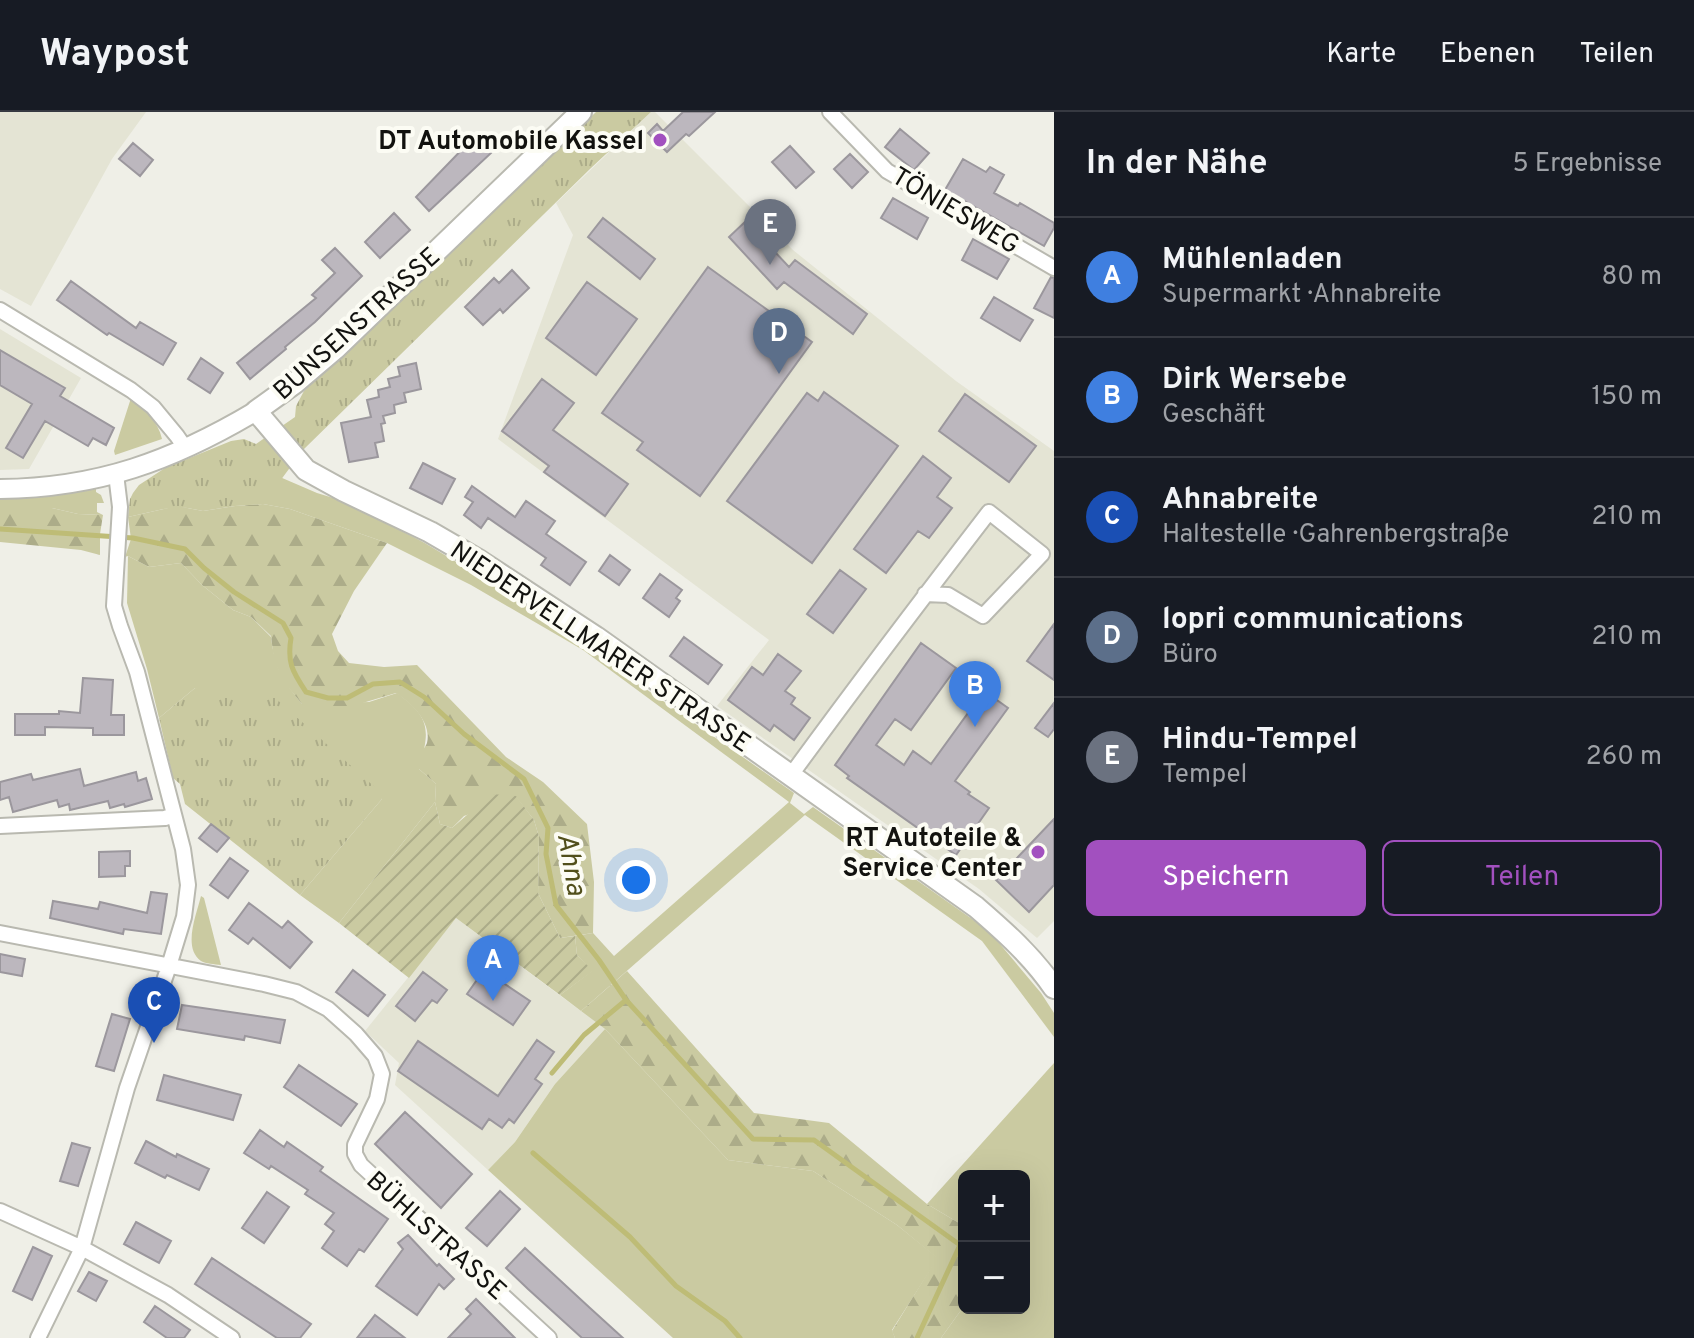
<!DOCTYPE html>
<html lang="de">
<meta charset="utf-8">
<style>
body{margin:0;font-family:Overpass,sans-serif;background:#242831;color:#f1f3f6}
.controls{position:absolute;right:24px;bottom:24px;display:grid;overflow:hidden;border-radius:12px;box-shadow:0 8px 32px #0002}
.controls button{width:72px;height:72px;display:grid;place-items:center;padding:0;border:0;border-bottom:2px solid #363941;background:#171b24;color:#f1f3f6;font:40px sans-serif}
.you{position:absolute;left:636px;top:768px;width:28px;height:28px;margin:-20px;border:6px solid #fff;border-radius:50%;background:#1a73e8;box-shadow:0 0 0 12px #1a73e833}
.badge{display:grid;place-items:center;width:52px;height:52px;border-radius:50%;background:#a250bf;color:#fff;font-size:26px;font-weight:700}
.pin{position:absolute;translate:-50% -66px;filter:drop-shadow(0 2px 4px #0008)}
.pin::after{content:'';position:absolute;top:42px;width:28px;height:24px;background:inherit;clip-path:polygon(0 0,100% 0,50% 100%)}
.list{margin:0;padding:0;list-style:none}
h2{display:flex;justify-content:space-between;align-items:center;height:104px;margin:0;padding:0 32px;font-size:34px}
h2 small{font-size:26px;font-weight:400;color:#9ea1a6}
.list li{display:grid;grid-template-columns:52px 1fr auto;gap:24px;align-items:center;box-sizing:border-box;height:120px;padding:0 32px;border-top:2px solid #363941}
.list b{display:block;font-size:30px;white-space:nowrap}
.list p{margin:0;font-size:26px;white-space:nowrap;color:#9ea1a6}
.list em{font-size:26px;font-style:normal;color:#9ea1a6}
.actions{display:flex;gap:16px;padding:24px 32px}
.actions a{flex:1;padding:18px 0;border:2px solid #a250bf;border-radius:12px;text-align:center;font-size:28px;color:#a250bf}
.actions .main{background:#a250bf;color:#fff}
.map{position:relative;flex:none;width:1054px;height:1226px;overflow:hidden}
header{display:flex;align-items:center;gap:48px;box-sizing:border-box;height:112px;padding:0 40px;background:#171b24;border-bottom:2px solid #363941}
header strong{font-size:38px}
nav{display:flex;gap:44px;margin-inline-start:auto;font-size:28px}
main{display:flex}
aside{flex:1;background:#171b24}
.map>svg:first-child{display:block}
</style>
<header>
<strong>Waypost</strong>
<nav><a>Karte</a><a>Ebenen</a><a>Teilen</a></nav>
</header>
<main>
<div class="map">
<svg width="1054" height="1226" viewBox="0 0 1054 1226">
<defs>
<pattern id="forest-firs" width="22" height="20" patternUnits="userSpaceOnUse" patternTransform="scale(2)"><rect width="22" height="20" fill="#cacaa1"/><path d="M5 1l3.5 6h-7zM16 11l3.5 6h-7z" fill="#acac89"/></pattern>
<pattern id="park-tufts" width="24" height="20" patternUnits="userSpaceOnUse" patternTransform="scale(2)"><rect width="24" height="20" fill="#cacaa1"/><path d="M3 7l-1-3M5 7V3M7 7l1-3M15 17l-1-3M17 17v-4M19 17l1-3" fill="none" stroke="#acac89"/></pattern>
<pattern id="garden-furrows" width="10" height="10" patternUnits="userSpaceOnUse" patternTransform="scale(2)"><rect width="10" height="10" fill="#cacaa1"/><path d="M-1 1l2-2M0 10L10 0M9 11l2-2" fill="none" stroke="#acac89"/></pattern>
</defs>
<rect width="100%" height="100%" fill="#efefe7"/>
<path fill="#e4e4d4" d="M0,0H146L112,47L31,194L0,177Z
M651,0H655L793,138L956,269L1054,339V809L1037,826L979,777L717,594L769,528L498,327L573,123L556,91Z
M0,217L81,266L29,357L0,358Z
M456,806L605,917L555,972L515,1030L488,1058L395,973L399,951L365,919Z"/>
<path fill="#cacaa1" d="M131,286C145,298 158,309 162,327L115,343L114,339Z
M259,356L317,381L343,389L423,430L515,485L794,681L790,691L804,702L813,695L989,819L1041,881L1054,901V925L982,829L805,703L581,899L560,883L592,859L577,843L575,824L593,821L614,844L789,690L583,538L471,473L387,431L290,397L263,392L134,398Z
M96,376V380L101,383L104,391H97V400L103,403L78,402L52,396H0V385H31Z
M128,444L149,455L181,451L202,473L233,498L251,505L271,525C275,557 282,567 302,592L369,590L397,581C431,606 430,618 419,657L436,672L435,690L339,811L300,783L382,687L195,576L159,606L147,557L127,491Z
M201,784L204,786L221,853C214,852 206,852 201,849C182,836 197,801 201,784Z
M605,917L728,1048L813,1059L897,1113L938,1146L892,1218L895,1226H673L488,1058L515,1030L555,972Z
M1054,951V1226H941L964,1194V1196H1024V1064H964V1114L927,1092Z"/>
<path fill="url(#forest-firs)" d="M263,392L290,397L387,431L354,479L332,522L338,539L349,551L384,555L417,553L506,645L543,670L587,712L594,770L593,821L560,826L538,781L539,725L534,708L516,685L464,704L452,716L440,712L435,690L436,672L419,657L416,648C419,643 425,636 427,631C432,610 411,591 396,581L329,601L302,592L283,569L274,548L271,524L251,505L233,498L202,473L181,451L149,455L128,444L125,445L131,427L128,405L177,394L203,399L235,394Z
M0,396H52L78,402L103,403L100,422V443L81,438L0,430Z
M627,859L754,1001L829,1011L927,1092L964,1114V1194L941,1226H895L892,1219L937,1146L897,1113L813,1059L728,1048L605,917L581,899Z"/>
<path fill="url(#park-tufts)" d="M596,0H651L591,56L303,338L263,392L235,394L203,399L177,394L128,405L130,387L133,381L139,373L165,356L231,329L244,327L256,332L295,305L296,294L304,279Z
M195,576L273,584L378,678L382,687L300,783L185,692L180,672L173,666L159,606Z"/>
<path fill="url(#garden-furrows)" d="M491,682L516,684L534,708L539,725L538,781L560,826L575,824L577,843L593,859L560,883L456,806L409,866L339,811L435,690L440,712L452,716Z"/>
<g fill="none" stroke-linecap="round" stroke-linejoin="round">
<path stroke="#bebc76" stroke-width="5" d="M0,417L133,426L185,437L204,456L234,480L283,511L291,526C287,550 292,559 306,580L328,586H347L373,572L400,570L424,585L464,622L524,667L548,716L546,742L556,793L599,848L626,888L753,1027L814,1028L960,1133L917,1226
M552,961L584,923L626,888
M533,1041L630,1125L676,1174L725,1209L740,1226"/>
</g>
<path fill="#bcb7be" stroke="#9b979d" stroke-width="2" d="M683,0H715L689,24L686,22L667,40L648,21L657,12L663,19Z
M900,17L929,41L914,58L885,35Z
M475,24L491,41L429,99L416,85Z
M133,31L153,48L140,64L119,47Z
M790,34L814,60L796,76L772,50Z
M850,42L868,60L852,76L834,57Z
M963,47L986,60L990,55L1004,63L994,81L1018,94L1020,91L1054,111V116L1044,134L945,78Z
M893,86L928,106L917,127L881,106Z
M394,101L410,118L380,146L365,130Z
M603,106L655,147L640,167L588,125Z
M746,109L789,155L795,148L867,202L853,222L784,170L777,177L729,125Z
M973,127L1009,147L997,167L962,148Z
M335,136L362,164L315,210L285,235L286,237L250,267L237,251L316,186L312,183L335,161L322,148Z
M708,155L812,230L700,384L637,338L643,330L602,301Z
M512,158L529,176L503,201L500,197L483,213L465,195L494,166L499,171Z
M1051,165L1054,166V206L1034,196Z
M71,169L136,216L140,210L176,231L163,253L109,221L107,223L57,188Z
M587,170L637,207L596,263L546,226Z
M994,185L1033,208L1020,229L981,206Z
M0,238L65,276L60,284L114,316L106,333L93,326L88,334L45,309L23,346L6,336L32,292L0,273Z
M201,246L223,261L210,281L188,267Z
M416,251L421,277L404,281L406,290L394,293L395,301L383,304L385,311L381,312L384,329L375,331L378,345L349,350L341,311L371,305L367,288L379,285L378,278L390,275L388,267L400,264L398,255Z
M542,267L574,291L553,318L628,372L605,404L544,360L549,354L502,319Z
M824,280L898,334L812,451L727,389L807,281L818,289Z
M965,282L1036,334L1009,370L939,319Z
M923,344L951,366L937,385L952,396L929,426L918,419L886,461L854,437Z
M423,351L455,367L442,392L410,376Z
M472,374L515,405L526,389L555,409L546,422L586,450L570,473L541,453L546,446L488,406L481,416L464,403L473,390L465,385Z
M610,443L630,458L619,473L599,459Z
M840,458L866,477L833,521L807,502Z
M660,462L682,478L676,486L680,489L669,505L643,486Z
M1054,512V568L1027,549Z
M684,525L722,553L708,572L670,544Z
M921,531L956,556L911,618L895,607L876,633L904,653L913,639L931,652L984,579L1008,596L955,669L970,680L968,682L989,696L956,743L847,666L849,664L835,653Z
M778,542L801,559L785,579L795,586L791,592L810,606L794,628L774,613L770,619L728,588L752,555L763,563Z
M83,566L113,568L111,603H124V623H93V616L45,615V623H15V602H59V599L80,601Z
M1054,591V617L1048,625L1035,616Z
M80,657L84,674L136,660L138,669L146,666L152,687L125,695L124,692L110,696L108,689L70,698L69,692L59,695L57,688L13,700L9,685L0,688V670L31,662L33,668Z
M1054,707V773L1029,800L996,768Z
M211,712L229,726L217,740L199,726Z
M130,739V754H125V764L99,765V740Z
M230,746L248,759L228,786L210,773Z
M151,780L167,782L161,822L124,817L123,822L50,806L53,789L98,797L100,790L147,801Z
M249,791L282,816L288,809L312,830L290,856L253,826L248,832L229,818Z
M0,842L25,847L22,864L0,860Z
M353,858L385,883L368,904L336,880Z
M484,858L530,889L513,913L467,882Z
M423,860L447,878L437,891L432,888L415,909L396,894Z
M182,893L285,908L280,931L245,924L244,928L177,917Z
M112,902L130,907L114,959L96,954Z
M537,928L554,940L535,967L542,972L514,1011L509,1007L502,1016L489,1007L482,1017L398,959L418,929L498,984Z
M299,953L357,992L341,1014L284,975Z
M164,963L241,983L233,1008L157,988Z
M405,1000L472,1062L441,1096L375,1032Z
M260,1018L284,1035L287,1030L323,1055L320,1059L388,1107L364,1140L359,1137L347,1154L322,1136L334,1119L325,1112L334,1101L305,1082L308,1078L271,1054L269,1057L244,1041Z
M146,1029L176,1045L177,1042L209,1057L199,1078L167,1063L165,1066L135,1051Z
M72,1031L90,1036L78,1074L60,1069Z
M500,1079L520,1097L487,1134L466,1116Z
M267,1080L289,1095L264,1131L242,1116Z
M136,1110L171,1129L159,1151L124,1132Z
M408,1123L437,1154L439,1152L454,1167L444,1177L439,1172L417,1203L376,1174L403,1137L398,1131Z
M33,1135L52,1144L32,1188L13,1179Z
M525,1136L590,1196L623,1226H582L528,1177L506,1156Z
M212,1146L311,1212L300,1226H277L195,1172Z
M89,1160L107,1169L96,1189L78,1179Z
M476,1187L515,1226H448L471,1202L466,1197Z
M155,1194L190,1218L184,1226H167L144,1210Z
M375,1203L405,1226H357Z"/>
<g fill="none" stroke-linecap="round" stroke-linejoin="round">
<defs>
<path id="minor" d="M830,0L887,59L1054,156
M0,198L131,278L153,295L177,324L186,337
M791,663C856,574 922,487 989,400L1042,442L983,504L948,483L925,482
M0,714L165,706L174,703
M0,821L264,872L296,880L328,897L356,922L375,944L382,962L377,987L355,1033V1042L361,1053L549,1226
M0,1099L82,1136L168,1183L232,1226
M38,1226L82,1136L127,976L169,854L184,805L188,773L183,737L137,560L120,514L114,494L120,395L116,362"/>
<path id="tertiary" d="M0,377C98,376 172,349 256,299"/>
<path id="secondary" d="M581,0L335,237L295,271L256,299L306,358L344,379L430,420L480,449L596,525L976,795C1005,820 1032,844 1054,876"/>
</defs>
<use href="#minor" stroke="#b9b9b0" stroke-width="18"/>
<use href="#tertiary" stroke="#b9b9b0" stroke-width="22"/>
<use href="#secondary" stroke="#b9b9b0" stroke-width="24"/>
<use href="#minor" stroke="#fff" stroke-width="14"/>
<use href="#tertiary" stroke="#fff" stroke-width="18"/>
<use href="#secondary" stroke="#fff" stroke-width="20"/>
</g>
<g fill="#a250bf" stroke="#fcfcf4" stroke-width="3">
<circle cx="660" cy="28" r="8"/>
<circle cx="1038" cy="740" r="8"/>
</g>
<g text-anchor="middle" stroke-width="8" stroke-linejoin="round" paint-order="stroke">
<g font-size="26" font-weight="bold" fill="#12120f" stroke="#fcfcf4" text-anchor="end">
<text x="644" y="37">DT Automobile Kassel</text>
<text x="1022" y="734">RT Autoteile &amp;<tspan x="1022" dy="30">Service Center</tspan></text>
</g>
<g font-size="26" fill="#12120f" stroke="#fcfcf4">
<text transform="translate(956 98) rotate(31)" y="9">TÖNIESWEG</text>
<text transform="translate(356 211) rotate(-42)" y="9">BUNSENSTRASSE</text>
<text transform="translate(601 534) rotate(34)" y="9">NIEDERVELLMARER STRASSE</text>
<text transform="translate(437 1123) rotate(42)" y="9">BÜHLSTRASSE</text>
</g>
<g font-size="28" font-style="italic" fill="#514f1b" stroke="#fcfcf4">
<text transform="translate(573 752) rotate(80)" y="10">Ahna</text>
</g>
</g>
</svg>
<div class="controls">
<button>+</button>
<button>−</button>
</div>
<div class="you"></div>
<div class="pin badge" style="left:493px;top:889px;background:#3f7fe0">A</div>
<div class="pin badge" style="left:975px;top:615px;background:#3f7fe0">B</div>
<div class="pin badge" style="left:154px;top:931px;background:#1a4fb4">C</div>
<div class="pin badge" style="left:779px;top:262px;background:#5c6f8a">D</div>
<div class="pin badge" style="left:770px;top:153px;background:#6b7280">E</div>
</div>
<aside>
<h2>In der Nähe<small>5 Ergebnisse</small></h2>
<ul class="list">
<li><span class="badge" style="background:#3f7fe0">A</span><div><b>Mühlenladen</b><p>Supermarkt · Ahnabreite</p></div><em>80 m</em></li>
<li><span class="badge" style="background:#3f7fe0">B</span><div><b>Dirk Wersebe</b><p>Geschäft</p></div><em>150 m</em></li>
<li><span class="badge" style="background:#1a4fb4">C</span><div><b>Ahnabreite</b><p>Haltestelle · Gahrenbergstraße</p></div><em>210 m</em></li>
<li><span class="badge" style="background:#5c6f8a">D</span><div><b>lopri communications</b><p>Büro</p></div><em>210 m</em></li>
<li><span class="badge" style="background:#6b7280">E</span><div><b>Hindu-Tempel</b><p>Tempel</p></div><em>260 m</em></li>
</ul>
<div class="actions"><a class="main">Speichern</a><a>Teilen</a></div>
</aside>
</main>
